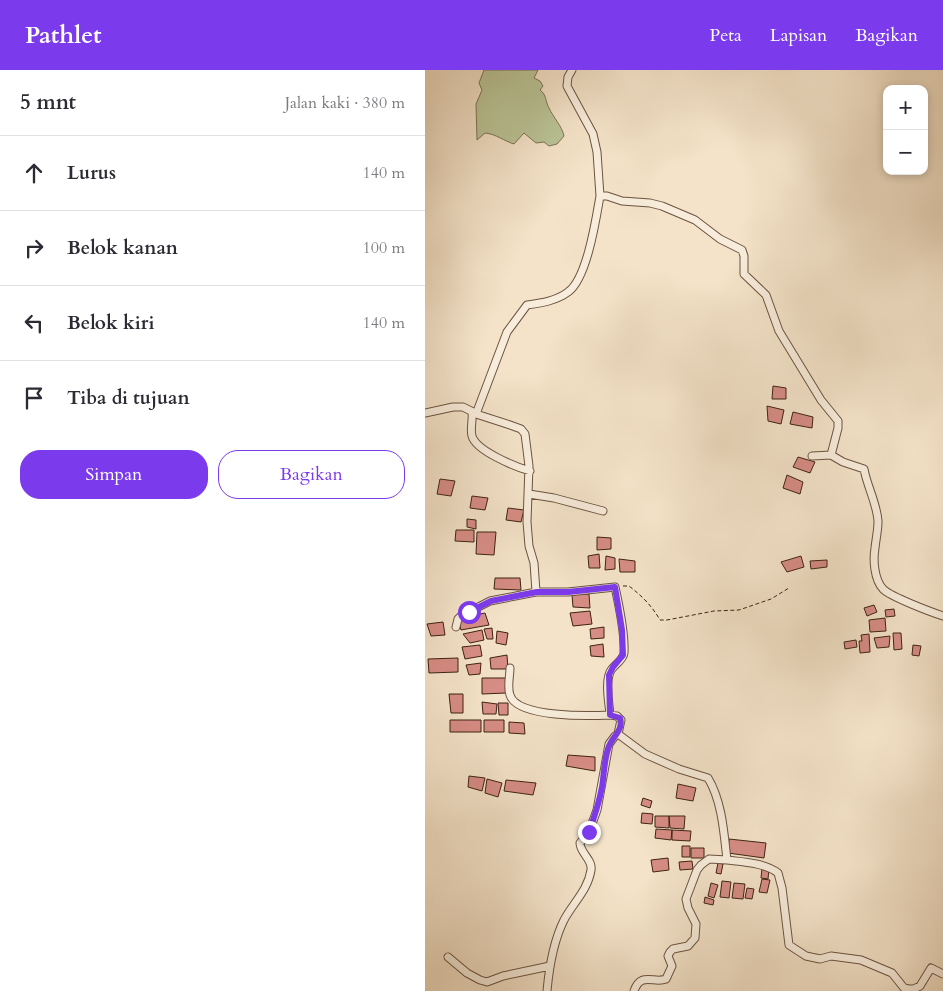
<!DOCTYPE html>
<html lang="id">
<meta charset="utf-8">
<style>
body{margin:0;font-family:Cardo,serif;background:#f2f2f3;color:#2b2b33}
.controls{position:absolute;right:15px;top:15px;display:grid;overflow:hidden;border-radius:10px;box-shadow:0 2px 8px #0003}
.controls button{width:45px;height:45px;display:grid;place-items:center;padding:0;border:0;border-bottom:1px solid #e1e1e2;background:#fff;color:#2b2b33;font:25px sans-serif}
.stop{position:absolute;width:15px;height:15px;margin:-11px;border:4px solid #7c3aed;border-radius:50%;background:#fff}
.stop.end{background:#7c3aed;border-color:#fff;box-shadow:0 1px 5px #0008}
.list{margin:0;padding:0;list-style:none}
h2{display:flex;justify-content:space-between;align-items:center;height:65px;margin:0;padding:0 20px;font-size:21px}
h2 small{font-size:16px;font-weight:400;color:#7c7c81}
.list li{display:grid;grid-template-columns:32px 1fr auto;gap:15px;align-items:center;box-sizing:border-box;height:75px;padding:0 20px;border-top:1px solid #e1e1e2}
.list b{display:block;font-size:19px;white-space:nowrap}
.list em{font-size:16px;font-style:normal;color:#7c7c81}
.actions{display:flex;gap:10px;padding:15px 20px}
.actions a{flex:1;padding:11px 0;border:1px solid #7c3aed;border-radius:20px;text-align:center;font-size:18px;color:#7c3aed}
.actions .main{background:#7c3aed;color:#fff}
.icon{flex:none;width:28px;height:28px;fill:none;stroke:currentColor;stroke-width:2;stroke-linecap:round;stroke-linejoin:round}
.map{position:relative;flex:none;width:518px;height:921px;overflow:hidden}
header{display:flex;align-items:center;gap:30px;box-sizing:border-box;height:70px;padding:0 25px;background:#7c3aed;color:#fff}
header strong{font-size:24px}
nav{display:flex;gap:28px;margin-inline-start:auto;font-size:18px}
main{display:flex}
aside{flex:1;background:#fff}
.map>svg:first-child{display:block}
</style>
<header>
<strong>Pathlet</strong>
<nav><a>Peta</a><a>Lapisan</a><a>Bagikan</a></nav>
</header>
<main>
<aside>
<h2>5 mnt<small>Jalan kaki · 380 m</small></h2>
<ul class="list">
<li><svg class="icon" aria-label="ahead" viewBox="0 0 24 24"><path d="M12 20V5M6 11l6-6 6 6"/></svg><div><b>Lurus</b></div><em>140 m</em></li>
<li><svg class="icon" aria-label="right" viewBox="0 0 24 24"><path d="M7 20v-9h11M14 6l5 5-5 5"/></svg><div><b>Belok kanan</b></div><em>100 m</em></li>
<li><svg class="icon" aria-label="left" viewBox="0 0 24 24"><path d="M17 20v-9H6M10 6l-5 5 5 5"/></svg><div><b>Belok kiri</b></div><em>140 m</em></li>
<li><svg class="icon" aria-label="arrive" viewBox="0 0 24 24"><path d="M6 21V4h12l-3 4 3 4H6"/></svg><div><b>Tiba di tujuan</b></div></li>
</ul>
<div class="actions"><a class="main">Simpan</a><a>Bagikan</a></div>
</aside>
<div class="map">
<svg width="518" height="921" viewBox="0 0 518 921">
<rect width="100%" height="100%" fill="#f4e3c9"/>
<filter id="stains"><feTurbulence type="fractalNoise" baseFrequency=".004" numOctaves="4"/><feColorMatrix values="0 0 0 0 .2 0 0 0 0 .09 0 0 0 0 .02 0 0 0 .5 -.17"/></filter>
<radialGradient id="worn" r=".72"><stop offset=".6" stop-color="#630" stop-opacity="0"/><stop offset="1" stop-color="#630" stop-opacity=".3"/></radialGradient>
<path fill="#bac497" stroke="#7c7455" d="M59,0H113L109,8L115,11L118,16L115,20C122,25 120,31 124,38C128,47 137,56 139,66L132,74L124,76L119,72L111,73L99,63L89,74C79,71 71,64 60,63L52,70L51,34L57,20L54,13Z"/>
<path fill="#d78d85" stroke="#3d2313" d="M348,316L361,318V329H347Z
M342,336L359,340L356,354L343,351Z
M368,342L388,347L387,358L365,354Z
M373,387L390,392L385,403L368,397Z
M362,405L378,412L375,424L358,418Z
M15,409L30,411L26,426L12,424Z
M47,426L63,428L60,440L45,438Z
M83,438L99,440L96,452L81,450Z
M42,449L51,450V459L42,457Z
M31,460H49V472L30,471Z
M52,462H71L69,485L51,484Z
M172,467L186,468V479L172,480Z
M174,484L175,498H164L163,486Z
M181,486L190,488V499L180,500Z
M376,486L379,497L362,502L356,492Z
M194,489L210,491V502H195Z
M402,490V497L386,499L385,491Z
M70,508H95L96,520L69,519Z
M164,524L165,538L148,537L147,525Z
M449,535L452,542L442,546L439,538Z
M469,539L470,546L461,547L460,540Z
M165,541L167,554L148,556L145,543Z
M60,543L64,555L36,560L33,549Z
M460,548L461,561L445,562L444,550Z
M18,552L20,565L6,566L2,554Z
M179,557V568L166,569L165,559Z
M67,558L68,569H62L59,559Z
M57,560L59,570L45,573L38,564Z
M72,561L83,563L81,575L71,573Z
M468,563H476L477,579L469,580Z
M444,564L445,582L435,583L434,571H437L436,565Z
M465,566L464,577L452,578L449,568Z
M431,570L432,577L420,579L419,572Z
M178,574L179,587L166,586L165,576Z
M55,575L57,586L40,589L37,577Z
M488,575L496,576L494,586L487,585Z
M82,585L83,599H66L65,588Z
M33,588V602L4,603L3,589Z
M56,593L55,604L44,605L41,595Z
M57,608H81V623L57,624Z
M24,624H38V643H26Z
M57,632L72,634L71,644H58Z
M73,633H83V645H74Z
M25,650H56V662H25Z
M59,650H79V662H59Z
M84,652L99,653L100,664L84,663Z
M143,685L170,687V701L141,696Z
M44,706L60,708L57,721L43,717Z
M62,709L77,713L73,727L60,723Z
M81,710L111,713L108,725L79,721Z
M253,714L271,718L268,731L251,728Z
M218,728L227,731L225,738L216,735Z
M217,743L228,744L227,754L216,753Z
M230,746H244V758L230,757Z
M244,746H260L259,759L245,758Z
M231,759L247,760L246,770L230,768Z
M247,760L266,761L265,771L247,770Z
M304,769L341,773L339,788L303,783Z
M257,776H265V787H257Z
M266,778H279V788H266Z
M243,788L244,800L228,802L226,790Z
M267,791L268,799L255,800L254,792Z
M293,793L298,794L296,804L291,803Z
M337,798L344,799L343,809L336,808Z
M337,809L345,810L342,823L334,822Z
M297,811L306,812L304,828L295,827Z
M286,813L293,815L289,828L283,826Z
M309,813L320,814L318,829L307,828Z
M322,818L329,819L327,829L320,828Z
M280,827L289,830L288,835L279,833Z"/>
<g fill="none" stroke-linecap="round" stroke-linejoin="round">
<defs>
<path id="street" d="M147,0L143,7L142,16L168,64L172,82L175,126
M47,342C48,350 45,359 47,366C51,381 91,397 105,401
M0,343L28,337H38L50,343
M387,386L406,385
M104,424L129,428L178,441
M518,546C506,542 466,527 458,519C449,509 448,490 450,478C451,468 453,461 453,451C452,434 442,416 439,399L418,392L406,385L413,358V351L396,330L354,261L341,225L319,204V186L317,180L295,169L270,150L237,136L225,133L197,131L182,126H175C171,149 162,209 143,222C131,231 116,233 102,235L82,262L51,344L85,355L96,359L100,364L104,396L102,452L104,476L109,493L111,522H143L190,517C194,535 200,566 199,583C198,591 188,595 185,602C180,614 184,632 185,645L192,646L196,650L193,664L220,684L254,699L283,708C297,731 299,763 302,790C319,792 340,793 353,803L357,818L364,875L381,886L395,889L406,886L436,890L467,903L479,918L484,919H489L495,916L506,898L518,904
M31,557L33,549L36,546L65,531L111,522
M85,598C85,606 82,617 85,625C92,648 165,646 185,645
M23,887L42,903L55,910L62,912L78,906L125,896
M122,921C124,899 129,870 139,850C148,833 163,820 166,800C168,790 155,783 155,773L164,762L172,740L184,674L190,666L193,664
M209,921C216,901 229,914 241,909L247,896L243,886L245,882L248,879L263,876L270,868L271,854L263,838L261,829L272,800L276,795L284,789L302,790"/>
</defs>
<use href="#street" stroke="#6b5340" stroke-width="9"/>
<path stroke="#3d2313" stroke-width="1" stroke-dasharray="4 2.5" stroke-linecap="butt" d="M198,516H204C217,526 227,536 235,550H242L289,541L314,540L346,529L364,518"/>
<use href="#street" stroke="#f8eddc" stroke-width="7"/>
</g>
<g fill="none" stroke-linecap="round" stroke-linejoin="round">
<path stroke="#7c3aed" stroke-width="6" d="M44,542L66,531L112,522H143L190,517L197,560L198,585L188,597L184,605L185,645L195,648C199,661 186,667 183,679C179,691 179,705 177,717C174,733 169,748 164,762"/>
</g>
<rect width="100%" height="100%" filter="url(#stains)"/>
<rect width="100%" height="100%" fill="url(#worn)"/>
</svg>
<div class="controls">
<button>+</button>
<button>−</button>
</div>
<div class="stop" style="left:44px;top:542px"></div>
<div class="stop end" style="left:164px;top:762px"></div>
</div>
</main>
